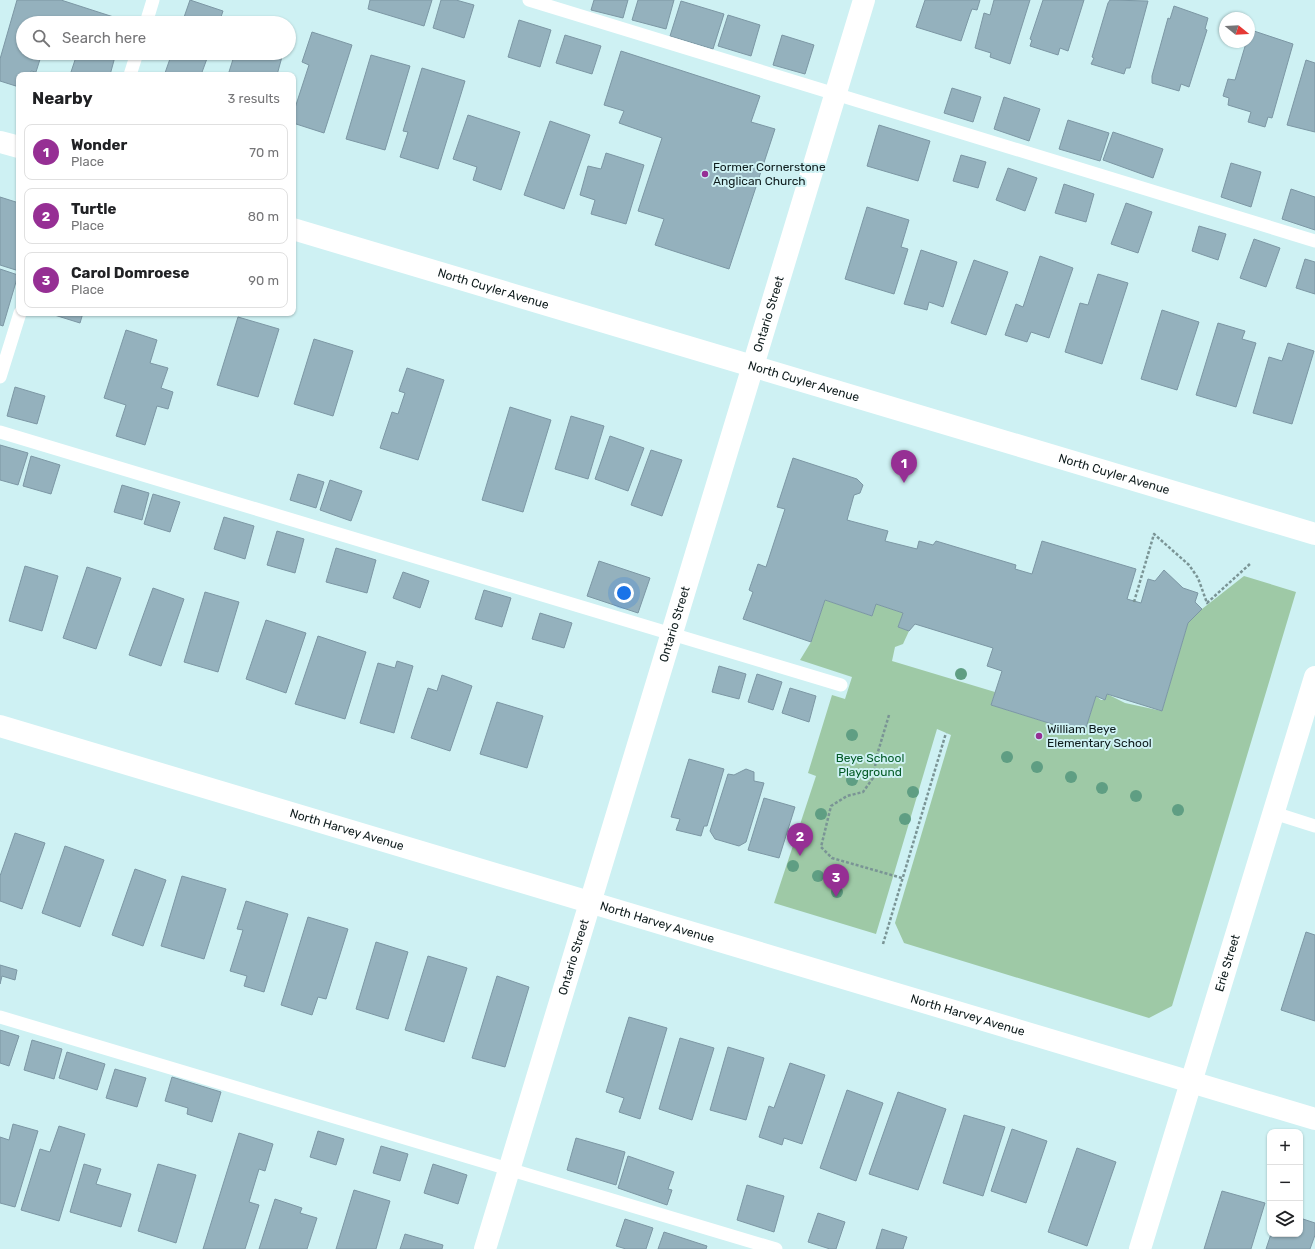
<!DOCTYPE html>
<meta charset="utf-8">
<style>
body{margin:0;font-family:Rubik,sans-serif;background:#f6f6f6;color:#202124}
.controls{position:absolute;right:12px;bottom:12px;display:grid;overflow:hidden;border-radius:8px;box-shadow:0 1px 3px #0004}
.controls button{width:36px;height:36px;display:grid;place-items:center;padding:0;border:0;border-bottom:1px solid #e0e0e0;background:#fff;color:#202124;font:20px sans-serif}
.compass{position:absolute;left:1219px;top:12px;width:36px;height:36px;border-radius:50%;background:#fff;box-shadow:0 1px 3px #0004;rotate:108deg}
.you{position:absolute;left:624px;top:593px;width:14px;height:14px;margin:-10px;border:3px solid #fff;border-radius:50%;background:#1a73e8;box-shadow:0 0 0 6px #1a73e833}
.badge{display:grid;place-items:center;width:26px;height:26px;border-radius:50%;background:#962f94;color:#fff;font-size:13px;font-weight:700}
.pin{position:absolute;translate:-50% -33px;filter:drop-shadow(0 1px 2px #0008)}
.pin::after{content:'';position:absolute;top:21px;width:14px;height:12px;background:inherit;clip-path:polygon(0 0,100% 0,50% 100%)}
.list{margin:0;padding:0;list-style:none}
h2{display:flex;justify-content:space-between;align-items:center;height:52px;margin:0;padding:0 16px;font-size:17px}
h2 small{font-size:13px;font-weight:400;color:#757577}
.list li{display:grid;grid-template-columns:26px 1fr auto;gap:12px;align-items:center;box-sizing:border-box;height:56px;margin:0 8px 8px;padding:0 8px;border:1px solid #e0e0e0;border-radius:8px}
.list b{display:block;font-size:15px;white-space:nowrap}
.list p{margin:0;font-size:13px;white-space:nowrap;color:#757577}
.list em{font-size:13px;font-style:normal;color:#757577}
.icon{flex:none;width:22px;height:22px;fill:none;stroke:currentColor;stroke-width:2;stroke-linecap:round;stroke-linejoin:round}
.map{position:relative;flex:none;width:1315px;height:1249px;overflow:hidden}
.search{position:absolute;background:#fff;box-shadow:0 1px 3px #0004;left:16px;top:16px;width:280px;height:44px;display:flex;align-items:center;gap:10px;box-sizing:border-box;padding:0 14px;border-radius:22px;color:#757577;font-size:15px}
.panel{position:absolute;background:#fff;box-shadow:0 1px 3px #0004;left:16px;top:72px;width:280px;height:244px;border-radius:8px}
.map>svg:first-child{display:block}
</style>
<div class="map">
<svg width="1315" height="1249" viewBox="0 0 1315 1249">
<rect width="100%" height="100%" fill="#cef1f3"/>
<path fill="#9ec9a6" d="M1244,576L1296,592L1172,1006L1149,1018L904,943L895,923L951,735L937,729L876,934L774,903L816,776L808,773L832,695L845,699L852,677L800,660L811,642L825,600L872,616L876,604L903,613L898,627L909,631L903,644L895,647L892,661L995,692L991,705L1084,734L1096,696L1101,700H1105L1107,694L1125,703L1162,711L1188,623L1202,609Z"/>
<path fill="#94b1bd" stroke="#7c97a4" d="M17,0H61L126,21L125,23H23V53H42L36,72L31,71L30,75H19V87L0,81V59Z
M190,0L223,11L219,23H182Z
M370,0H432L424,26L368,9Z
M441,0H456L474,5L464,38L433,28Z
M594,0H628L623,18L591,10Z
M638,0H674L666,29L632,20Z
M925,0H980L977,10L972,9L970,14L961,41L916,27Z
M994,0H1030L1010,64L990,57L991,53L975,48L984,13L990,15Z
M1043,0H1084L1068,51L1060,48L1058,55L1030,46L1032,40L1030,39Z
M1110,0L1148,1L1130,68H1126L1124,74L1091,64L1094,58L1092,57L1108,3Z
M681,1L724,14L713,49L670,36Z
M1174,6L1208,18L1205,29L1207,30L1189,87L1181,84L1179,91L1152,83V76L1168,18L1170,19Z
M728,15L760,25L751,56L718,46Z
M263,17L282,23H262Z
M519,20L551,30L540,67L508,57Z
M1251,30L1293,44L1272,118L1268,117L1265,127L1248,122L1251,112L1228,105L1229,98L1223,96L1228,79L1235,80L1246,43L1249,42Z
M312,32L352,45L324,133L293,123V114L309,65L302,62Z
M565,35L601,46L592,74L556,63Z
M782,35L814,45L805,74L773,65Z
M621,51L760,96L751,122L775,129L729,269L655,245L664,219L638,211L662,138L619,123L624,111L604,105Z
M66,53H116L110,75H70L75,60L74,55Z
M172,53H209L201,75H171L165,73Z
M235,53H283L277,75H228Z
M371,55L410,66L385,150L346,139Z
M1306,60L1315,63V132L1287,125Z
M422,68L465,81L438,169L400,157L408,132L403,131Z
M952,88L981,97L973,122L944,113Z
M1004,97L1040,109L1029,141L994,129Z
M468,115L520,132L501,190L473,180L477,167L453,159Z
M1068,120L1109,133L1100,161L1059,149Z
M550,121L590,135L564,209L524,195Z
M879,125L930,141L918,181L867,166Z
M1113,132L1163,149L1153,178L1103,160Z
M606,153L644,165L626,224L591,214L595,200L580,195L588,166L601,169Z
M961,155L986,162L978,188L953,181Z
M1231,163L1261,172L1251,207L1221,197Z
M1008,168L1037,178L1025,211L996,200Z
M1064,184L1094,194L1086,222L1055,213Z
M1291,189L1315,197V230L1282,219Z
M0,197L19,203V271L0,265Z
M1126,203L1152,212L1138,253L1111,244Z
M867,207L909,220L901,247L908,249L894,294L845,279Z
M1199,226L1226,234L1218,260L1192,251Z
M1254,239L1280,248L1266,287L1240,278Z
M921,250L957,262L943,307L929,302L927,310L904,304Z
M1040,256L1073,268L1049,338L1031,332L1027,342L1005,335L1016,304L1023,307Z
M1305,259L1315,262V294L1296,288Z
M974,260L1008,272L986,335L951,323Z
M0,269L18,275L3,326L0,325Z
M1098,274L1128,283L1102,364L1065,352L1080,303L1088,305Z
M1162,310L1199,322L1177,390L1141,379Z
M48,313H83L80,323Z
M238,317L279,329L258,397L217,385Z
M1218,323L1245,331L1242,339L1256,343L1236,407L1196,395Z
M126,330L157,340L150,363L168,368L161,388L173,392L168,409L157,406L145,445L116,436L126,405L104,398Z
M314,339L353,351L333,416L294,404Z
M1288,343L1314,351L1292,424L1253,413L1269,357L1282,361Z
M407,368L444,380L418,460L380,448L392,412L398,414L405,393L399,391Z
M15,387L45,396L37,424L7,416Z
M510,407L551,420L523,512L482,500Z
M571,416L604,426L588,479L555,469Z
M610,436L644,448L628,491L595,479Z
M0,445L28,453L18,485L0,480Z
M651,450L682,460L662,516L631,505Z
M31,456L60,465L51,494L23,486Z
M793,458L857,479L863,485L860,493L854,495L847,520L888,531L885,541L917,549L919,541L933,545L936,541L1016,565L1015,569L1032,574L1042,541L1136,569L1127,599L1141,603L1148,579L1155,581L1164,570L1183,588L1198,593L1195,602L1202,609L1188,623L1162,711L1107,694L1105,700L1096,696L1084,734L991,705L1002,671L987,666L993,648L915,624L909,631L898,627L903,613L876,604L872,616L825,600L811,642L743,619L753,592L749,590L758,564L766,567L785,509L777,507Z
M298,474L324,482L316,508L290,500Z
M330,480L362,491L351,521L320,510Z
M122,485L149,493L142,520L114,512Z
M153,494L180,502L170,532L144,524Z
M224,517L254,526L245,559L214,549Z
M277,531L304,539L295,573L267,565Z
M336,548L376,560L367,593L326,582Z
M599,561L650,578L638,613L587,596Z
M25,566L58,576L42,631L9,621Z
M87,567L121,578L96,649L63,638Z
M403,572L429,581L420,608L393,598Z
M153,588L184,599L161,666L129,655Z
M484,590L511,598L502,627L475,619Z
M205,592L239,602L218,672L184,662Z
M540,613L572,623L564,648L532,639Z
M266,620L306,633L286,693L246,679Z
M318,636L366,652L345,719L295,704Z
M397,661L413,666L394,733L360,723L378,663L395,668Z
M719,666L746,674L739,699L712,692Z
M757,674L782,682L773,710L748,702Z
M442,675L472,686L450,751L411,738L428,688L437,691Z
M790,688L816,696L809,722L782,713Z
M497,702L543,716L527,768L480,754Z
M689,759L724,769L707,826H704L701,836L676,830L680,819L671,817Z
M746,769L754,772V781L764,783L746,842L739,846L715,839L710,831L728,774L734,775Z
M764,798L795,807L779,858L748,850Z
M15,833L45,843L22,909L0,901V876Z
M65,846L104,860L80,927L42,913Z
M135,869L166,880L143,946L112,935Z
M182,876L226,889L204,959L161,946Z
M246,901L288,914L264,992L244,986L247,976L230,971L243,930L237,929Z
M308,917L348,929L326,999L318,997L312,1015L281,1005Z
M1306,932L1315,935V1021L1281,1010Z
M376,942L408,952L388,1019L356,1009Z
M428,956L467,968L444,1042L405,1030Z
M0,965L17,970L15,980L2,976L0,984Z
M497,976L529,987L505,1067L472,1058Z
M629,1017L667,1028L640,1119L619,1112L624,1098L606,1092Z
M0,1030L19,1036L9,1066L0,1063Z
M680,1038L714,1048L692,1120L659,1109Z
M32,1040L62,1049L54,1079L24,1070Z
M728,1047L764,1058L746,1120L710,1110Z
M67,1052L105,1064L97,1090L59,1078Z
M790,1063L825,1075L802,1144L784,1138L782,1145L759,1137L769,1106L774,1108Z
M115,1069L146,1078L137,1107L106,1098Z
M172,1077L221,1092L212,1122L187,1114L188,1108L165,1101Z
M847,1090L883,1103L856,1181L820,1168Z
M898,1092L946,1109L918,1190L869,1174Z
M964,1115L1005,1127L983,1196L943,1183Z
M13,1124L38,1131L15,1207L0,1203V1137L9,1140Z
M59,1126L85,1134L59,1221L21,1210L40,1149L50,1152Z
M1012,1129L1047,1141L1026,1203L991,1191Z
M318,1131L344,1139L336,1165L310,1157Z
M239,1133L273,1144L265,1171L259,1169L249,1202L259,1205L245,1249H203Z
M576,1138L625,1152L616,1185L567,1170Z
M381,1146L408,1154L400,1181L373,1173Z
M1077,1148L1116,1162L1087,1246L1048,1232Z
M628,1156L674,1172L668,1189L672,1190L667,1205L618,1188Z
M84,1164L101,1169L96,1184L131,1194L121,1227L70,1212Z
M158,1164L196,1175L176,1243L138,1231Z
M433,1164L467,1175L458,1204L424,1193Z
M747,1185L784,1196L774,1232L737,1220Z
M354,1190L390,1201L376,1249H336Z
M1222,1191L1265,1203L1251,1249H1204Z
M275,1199L302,1208L300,1213L317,1218L307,1249H259Z
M818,1213L845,1222L836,1249H830L808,1242Z
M1300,1218L1315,1223V1235L1310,1249H1266L1271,1234H1300Z
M625,1219L653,1228L646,1249H626L616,1246Z
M882,1229L907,1237L903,1249H876Z
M664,1232L707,1246L706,1249H658Z
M405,1234L443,1245L442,1249H400Z"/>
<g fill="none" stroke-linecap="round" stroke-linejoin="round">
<path stroke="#7a9495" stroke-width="2.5" stroke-dasharray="3 2" stroke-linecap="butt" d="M1134,602L1154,534L1189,565L1198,578L1207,603L1251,563
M889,715L877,755L873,778L863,792L847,796L831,806L821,847L832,858L902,878
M883,944L946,733"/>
<path stroke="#fff" stroke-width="13" d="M529,0L1315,241
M146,23L153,0
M130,75L137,53
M0,377L20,313
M0,432L841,685
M1274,813L1315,826
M0,1017L776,1249"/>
<g stroke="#fff" stroke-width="22">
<path d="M0,142L19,147"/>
<path id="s1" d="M293,229L1315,534"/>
<path id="s2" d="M0,726L1315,1119"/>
<path id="s3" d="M485,1249L864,0"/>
<path id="s4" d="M1140,1249L1315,677"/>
</g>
</g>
<g fill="#5f9e83">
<circle cx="961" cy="674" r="6"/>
<circle cx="852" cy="735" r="6"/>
<circle cx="1007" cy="757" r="6"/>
<circle cx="1037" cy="767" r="6"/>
<circle cx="1071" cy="777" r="6"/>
<circle cx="852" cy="780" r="6"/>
<circle cx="1102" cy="788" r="6"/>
<circle cx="913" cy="792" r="6"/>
<circle cx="1136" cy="796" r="6"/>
<circle cx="1178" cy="810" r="6"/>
<circle cx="821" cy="814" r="6"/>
<circle cx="905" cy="819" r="6"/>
<circle cx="793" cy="866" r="6"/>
<circle cx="818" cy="876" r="6"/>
<circle cx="837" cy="892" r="6"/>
</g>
<g fill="#962f94" stroke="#cef1f3" stroke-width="1.5">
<circle cx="705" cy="174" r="4"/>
<circle cx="1039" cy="736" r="4"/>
</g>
<g text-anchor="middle" stroke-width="4" stroke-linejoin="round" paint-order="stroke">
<g font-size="12" fill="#0e1b1c" stroke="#cef1f3" text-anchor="start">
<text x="713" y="171">Former Cornerstone<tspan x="713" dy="14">Anglican Church</tspan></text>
<text x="1047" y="733">William Beye<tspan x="1047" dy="14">Elementary School</tspan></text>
</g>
<g font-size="12" fill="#0e1b1c" stroke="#cef1f3">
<text dy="4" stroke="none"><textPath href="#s1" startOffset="209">North Cuyler Avenue</textPath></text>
<text dy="4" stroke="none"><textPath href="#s3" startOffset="977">Ontario Street</textPath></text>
<text dy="4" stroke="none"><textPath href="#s1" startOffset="533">North Cuyler Avenue</textPath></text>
<text dy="4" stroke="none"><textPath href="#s1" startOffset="857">North Cuyler Avenue</textPath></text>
<text dy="4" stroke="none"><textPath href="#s3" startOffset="653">Ontario Street</textPath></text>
<text dy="4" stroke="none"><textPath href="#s2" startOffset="362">North Harvey Avenue</textPath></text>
<text dy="4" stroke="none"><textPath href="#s2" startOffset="686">North Harvey Avenue</textPath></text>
<text dy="4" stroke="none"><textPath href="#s3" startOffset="305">Ontario Street</textPath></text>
<text dy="4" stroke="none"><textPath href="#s4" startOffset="299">Erie Street</textPath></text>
<text dy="4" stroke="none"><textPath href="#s2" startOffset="1010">North Harvey Avenue</textPath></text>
</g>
<g font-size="12" fill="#045b27" stroke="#cef1f3">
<text x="870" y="762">Beye School<tspan x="870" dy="14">Playground</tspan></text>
</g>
</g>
</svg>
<div class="controls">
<button>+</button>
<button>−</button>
<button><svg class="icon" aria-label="layers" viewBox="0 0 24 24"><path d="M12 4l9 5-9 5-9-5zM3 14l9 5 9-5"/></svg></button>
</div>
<svg class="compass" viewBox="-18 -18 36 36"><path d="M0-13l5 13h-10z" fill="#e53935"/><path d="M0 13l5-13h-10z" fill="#757577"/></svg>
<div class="you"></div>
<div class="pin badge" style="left:904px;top:483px">1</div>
<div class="pin badge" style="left:800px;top:856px">2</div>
<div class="pin badge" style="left:836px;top:897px">3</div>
<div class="search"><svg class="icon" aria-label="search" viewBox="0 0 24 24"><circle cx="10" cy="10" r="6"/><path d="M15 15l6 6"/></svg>Search here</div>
<section class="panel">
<h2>Nearby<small>3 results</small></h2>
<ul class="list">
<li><span class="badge">1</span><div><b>Wonder</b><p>Place</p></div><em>70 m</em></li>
<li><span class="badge">2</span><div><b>Turtle</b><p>Place</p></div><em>80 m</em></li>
<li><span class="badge">3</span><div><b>Carol Domroese</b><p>Place</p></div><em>90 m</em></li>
</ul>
</section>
</div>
